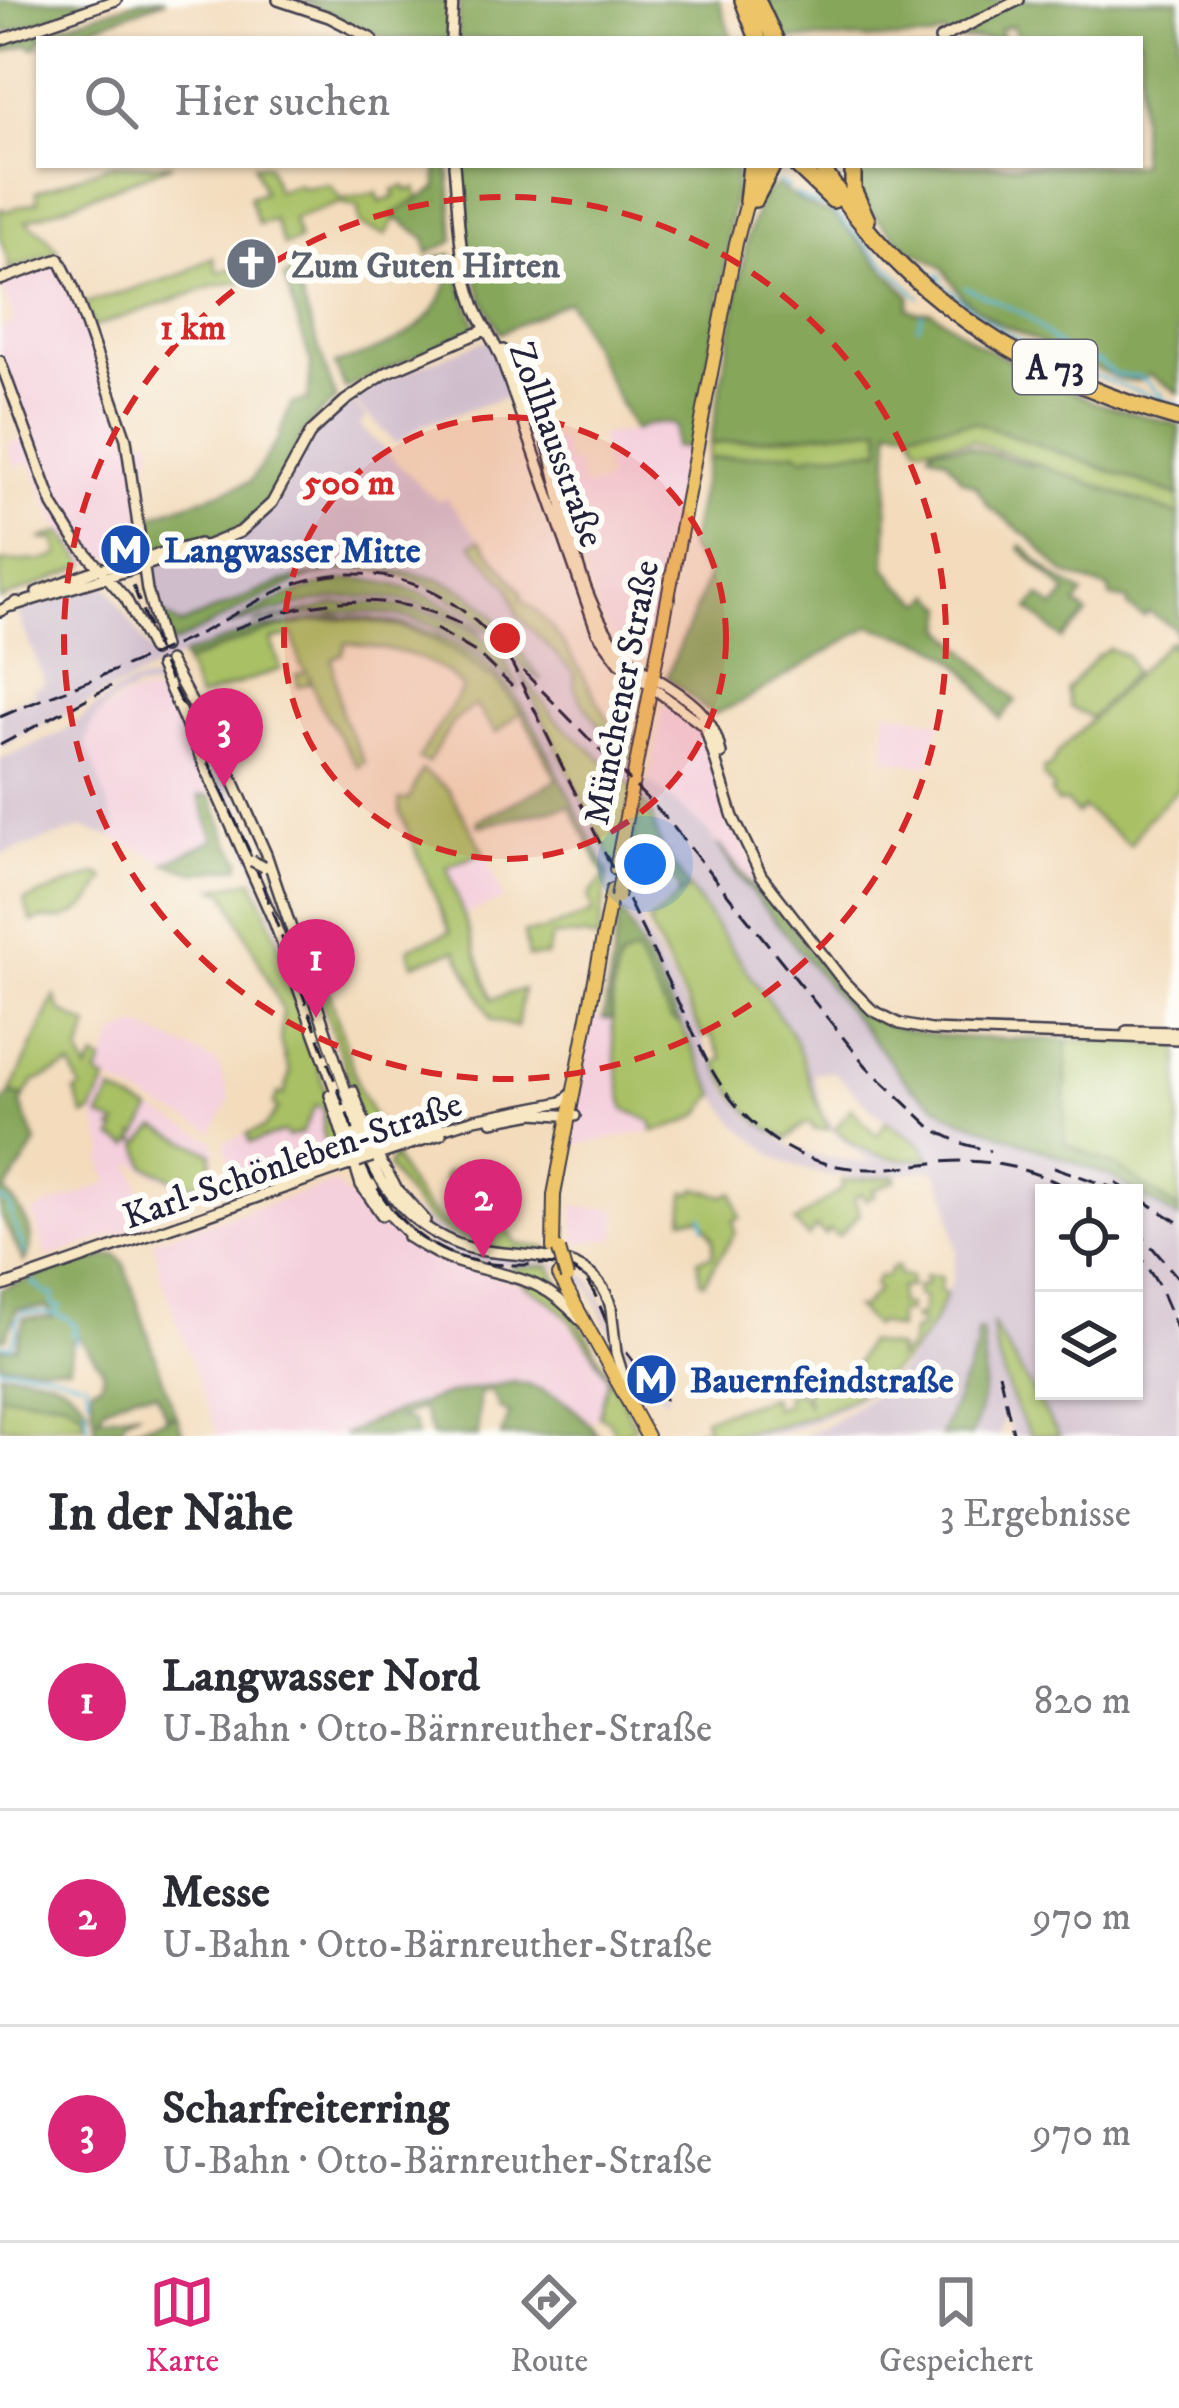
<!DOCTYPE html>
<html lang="de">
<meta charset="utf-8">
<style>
body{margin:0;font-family:"IM FELL DW Pica",serif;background:#f2f2f3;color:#2b2b33}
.controls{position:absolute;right:36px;bottom:36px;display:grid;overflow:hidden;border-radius:0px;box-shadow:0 3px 9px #0004}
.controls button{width:108px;height:108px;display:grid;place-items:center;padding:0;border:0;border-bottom:3px solid #e1e1e2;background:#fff;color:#2b2b33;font:60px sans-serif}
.you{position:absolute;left:645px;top:864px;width:42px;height:42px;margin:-30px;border:9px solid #fff;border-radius:50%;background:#1a73e8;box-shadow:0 0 0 18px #1a73e833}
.badge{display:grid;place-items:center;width:78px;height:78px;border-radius:50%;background:#db2777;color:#fff;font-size:39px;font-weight:700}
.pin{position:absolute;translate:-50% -99px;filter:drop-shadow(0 3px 6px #0008)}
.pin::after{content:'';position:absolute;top:63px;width:42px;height:36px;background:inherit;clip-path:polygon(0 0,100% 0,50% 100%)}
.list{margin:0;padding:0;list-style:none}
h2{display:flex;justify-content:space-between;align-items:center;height:156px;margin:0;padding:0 48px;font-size:51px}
h2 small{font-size:39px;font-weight:400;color:#7c7c81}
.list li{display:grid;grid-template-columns:78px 1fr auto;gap:36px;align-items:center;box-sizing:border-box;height:216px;padding:0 48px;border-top:3px solid #e1e1e2}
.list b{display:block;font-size:45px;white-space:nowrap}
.list p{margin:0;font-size:39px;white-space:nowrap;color:#7c7c81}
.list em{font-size:39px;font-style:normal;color:#7c7c81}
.icon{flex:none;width:66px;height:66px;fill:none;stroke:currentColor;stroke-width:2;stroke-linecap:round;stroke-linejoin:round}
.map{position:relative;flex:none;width:1179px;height:1436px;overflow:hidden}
.search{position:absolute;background:#fff;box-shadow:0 3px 9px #0004;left:36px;right:36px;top:36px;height:132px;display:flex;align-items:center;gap:30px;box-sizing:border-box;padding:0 42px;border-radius:0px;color:#7c7c81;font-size:45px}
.sheet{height:804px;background:#fff}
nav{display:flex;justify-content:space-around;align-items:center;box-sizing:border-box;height:168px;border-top:3px solid #e1e1e2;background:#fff;font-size:33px;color:#7c7c81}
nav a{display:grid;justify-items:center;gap:6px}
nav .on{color:#db2777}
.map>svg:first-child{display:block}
</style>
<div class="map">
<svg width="1179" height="1436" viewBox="0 0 1179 1436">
<rect width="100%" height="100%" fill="#fdfcf7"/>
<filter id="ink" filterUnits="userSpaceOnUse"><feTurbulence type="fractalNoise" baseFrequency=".00833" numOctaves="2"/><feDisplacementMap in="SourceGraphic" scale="24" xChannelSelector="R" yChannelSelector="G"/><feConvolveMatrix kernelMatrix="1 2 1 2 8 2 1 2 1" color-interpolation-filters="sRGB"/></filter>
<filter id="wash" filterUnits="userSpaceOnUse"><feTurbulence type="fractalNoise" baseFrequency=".004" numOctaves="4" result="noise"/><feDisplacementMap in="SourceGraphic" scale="48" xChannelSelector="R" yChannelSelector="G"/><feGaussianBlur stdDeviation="2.7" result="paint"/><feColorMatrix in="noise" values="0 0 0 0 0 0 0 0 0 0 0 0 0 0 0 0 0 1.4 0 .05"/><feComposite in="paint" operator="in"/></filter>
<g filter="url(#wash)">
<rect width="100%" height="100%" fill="#f3dbbb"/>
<path fill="#f4cfdc" d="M69,262L132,443L151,437L154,447L139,480L146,546L87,565L56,522L30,462L15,467L8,445L23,439L0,373V328L14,321L1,283Z
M649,423L676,426L694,448L652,651L635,658L620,646L601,617L561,492L551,443L562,439L568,464L577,463L581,484L586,487L608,482L599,435L634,431Z
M142,693L168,696L211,796H200L214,840L166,863L112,837L116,827L86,742L92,722L100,713L127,697Z
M664,703L698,725L707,737L725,808L762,885L756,891L708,831L650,781Z
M886,710L942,722L932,747L930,766L885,759Z
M484,852L504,900L464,914L446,866Z
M591,1016L611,1019L614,1060L625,1109L652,1122L653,1131L566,1147Z
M139,1025L218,1063L230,1099L213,1132L97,1076L116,1034Z
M106,1087L213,1140L216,1152L210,1177L195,1193L131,1162L149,1219L146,1224L47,1257L32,1212L109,1183L101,1158L106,1153L93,1114Z
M316,1105L324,1109L323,1132L330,1158L240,1190L223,1143L247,1134L251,1143L284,1132Z
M335,1183L347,1196L350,1195L394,1233L431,1257L520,1284L553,1304L595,1356L608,1379L597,1418L589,1422L580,1411L543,1389L508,1382L448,1394L373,1420L342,1436H218L162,1278L153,1240Z
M573,1206L618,1209L616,1238L576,1243Z"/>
<path fill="#d0bdcc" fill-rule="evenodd" d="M482,341L492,343L513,395L423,425L396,444L354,401L387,380Z
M353,403L367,418L359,425L427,492L439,501L445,497L480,540L472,543L509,587L518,615L574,673L575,689L584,705L644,780L650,781L708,831L735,872L911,1087L949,1114L1112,1177L1179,1219V1436H1059L992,1324L1018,1411L1031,1436H1012L1005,1412L999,1436H971L977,1422L985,1360L981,1331L977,1332L976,1351L963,1388L941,1436H801L831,1423L885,1387L919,1348L876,1388L839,1410L798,1428L759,1436H733V1432L778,1426L830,1409L866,1389L909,1354L930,1328L952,1281L956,1250L948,1198L935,1170L862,1177L823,1175L780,1160L736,1124L716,1094L680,1023L526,709L492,668L436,632L377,617L306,619L233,636L167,663L235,796L388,1197L467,1250L574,1267L591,1281L620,1335L669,1394L665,1400L610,1331L590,1289L559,1267L501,1266L457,1258L414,1236L396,1220L374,1187L245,843L174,697L157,689H138L111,703L92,722L86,742L116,827L112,837L82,828L0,855V760L61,733L114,693L134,683L156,679L158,685L173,691L163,665L0,747V708L34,694L33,688L45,683L17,612L74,593L106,584L151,653L300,579L348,571L390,575L443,594L467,610L541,681L480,602L431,578L408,573L346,567L315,572L179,626L159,612L148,568L237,537L256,524L271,507L320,427ZM323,582L447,603L476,628L436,609L368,595L321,599L237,622L288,593ZM371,603L401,605L498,650L517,685L469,643L418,619L363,610L270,620L334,604ZM524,678L554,718L626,780L641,798L669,860L792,1034L805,1058L817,1107L830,1129L872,1164L815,1156L790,1145L751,1118L729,1091L641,923L674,897V889L655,856L637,861L629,897ZM834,1072L878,1115L921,1144L893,1161L863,1151L835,1129L823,1112L813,1074ZM1044,1193H1134V1391H1044Z"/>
<path fill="#a9c065" stroke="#667150" stroke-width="3" d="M110,165H172L26,221L45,235L59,252L6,270L10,266L0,238V208L6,211L38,201L36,192Z
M254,165H268L277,191L299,184L301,188L329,184L341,199L377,193L380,202L395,197L393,190L405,186L407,191L416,188L419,198L393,215L395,220L386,235L360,225L358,207L340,203L293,219L299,240L284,246L274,220L258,224L249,197L264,192Z
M213,257L218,272L238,267L244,281L214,286L93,327L84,304L180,275Z
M975,422L1179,496V515L972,441L918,446L910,429Z
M882,427L881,450L814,454L803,458L796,452L707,459L710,444Z
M62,532L87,565L0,600V562L46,560L59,555L56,540L40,539Z
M480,540L522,592L521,599C562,625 594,697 619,739L635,731L630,764L584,705L575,689L574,673L518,616L509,587L471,544Z
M335,618C400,623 437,632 487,676L491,674L521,712L496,733L475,705L453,722L428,763L418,759L463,688C434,654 388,648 346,643L343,653L332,659L342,716L365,763L358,767L319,703L309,675V684L298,686L296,675L307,672L301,666L293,635L271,640L281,669L198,698L185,663L268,629Z
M1167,643L1179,654V788L1145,822L1130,845L1083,808L1077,814L1066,802L1057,803L1051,793L1054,789L1043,776L1044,768H1050L1058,753Z
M1110,649L1127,656L1134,672L1091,718L1070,707L1067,690L1098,655Z
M519,670L554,718L626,780L641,798L625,888Z
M422,770L448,789L484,852L447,867L492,999L523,989L517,1027L492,1020L456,950L413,964L408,948L450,932L400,812L399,800L409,799Z
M281,868L325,978L359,1088L386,1140L373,1136L367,1147L343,1061L276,870Z
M608,873L598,940L584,936H552L546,956L528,957L524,933L543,931L593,913L588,896Z
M97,874L105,878C97,895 82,916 61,919C50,920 44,916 32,922L24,901Z
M253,880C290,966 318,1057 340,1149L339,1154L330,1158L323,1132L324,1109L316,1105L302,1133L287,1137L284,1132L250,1143L247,1134L264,1128L278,1109L273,1105L278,1093L284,1095L290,1073L280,1041L283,1011L226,893L215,888Z
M689,888L792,1034C808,1065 812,1099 830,1129H813L812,1123L803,1125L788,1138C754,1127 732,1093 716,1063L723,1059L710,1034L703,1037L648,923Z
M635,951L671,1019L680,1023L716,1094C710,1099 708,1105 703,1111C693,1121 666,1130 653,1131L652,1122L625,1109C614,1058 606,1012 619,961Z
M55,996L61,1011L89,1026L80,1054L87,1071L95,1058L103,1062L97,1076L107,1081L92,1113L84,1116L75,1092L81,1089L71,1066L34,1082L24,1097L10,1094Z
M1067,1040L1179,1044V1210L1118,1167L1064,1143Z
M112,1092L151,1111L139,1135H135L137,1142L133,1141L130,1146L113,1138L116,1131L112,1129L118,1125L100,1117Z
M851,1108L877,1136L886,1121L921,1144L930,1159C890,1161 865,1156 835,1129Z
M156,1127L212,1153L211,1170L205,1182L186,1185L146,1166L139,1145Z
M393,1155C413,1198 442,1234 491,1243L494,1231L473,1226L477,1201L444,1179L445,1174C463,1165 478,1164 498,1168L488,1223L506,1229L517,1244L547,1248L549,1256C464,1246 435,1243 388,1167Z
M896,1176V1180L873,1190L875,1195L865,1200L862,1194L854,1198L860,1214L838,1236L829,1230L825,1235L816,1227L808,1237L794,1223L843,1188L841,1181Z
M696,1188L724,1196L733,1192L740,1218L733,1220L735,1233L704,1282L700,1281L698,1259L713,1255V1238L701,1218L683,1219L685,1192L693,1193Z
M550,1266L635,1424V1428L617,1436L608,1420L599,1416L608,1379C594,1354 577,1324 555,1305C536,1289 523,1291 512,1267Z
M893,1267H898V1275L910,1277V1287H900L899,1304L908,1305V1312H898V1329L877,1323L874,1326L855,1308H861L878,1290L873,1286L879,1276L885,1277Z
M924,1276L941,1277L940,1292L946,1294C917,1379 818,1427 734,1432L733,1436H697L696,1430L707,1426L704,1418L771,1397L773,1408L787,1404L785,1395L800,1391L808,1406L803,1379L822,1370L849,1379L866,1342L897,1348V1358L909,1347L913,1330H920L921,1322L914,1321V1316H921L924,1297L916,1296V1286H926Z
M992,1323L1059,1436H1031C1012,1407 995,1356 992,1323Z
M0,1395L63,1400L83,1412L84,1425L0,1427Z"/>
<path fill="#86a65a" stroke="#54644a" stroke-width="3" d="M0,0H102L7,33L5,27L0,28Z
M141,0H166L58,39H39V46L32,48L29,44L0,53L2,45Z
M302,0H451L448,39H386Z
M460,0H719L732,39H457Z
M764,0H1179V393L1150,375L1138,381L1119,379L996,322L962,297L943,268L905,246L875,216L857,190V165H1140V39H1018L1012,25L999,30L1005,39H948L944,33L930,39H781Z
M436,165H449L454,241L428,253L425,238L392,215L437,188Z
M459,165H736C739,194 726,218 729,247L694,448L674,447L676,426C660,420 648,423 634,431L568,301L500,333L482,297L473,266L476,262L471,259L469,250Z
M776,185L806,205L834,215L910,296L908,308L916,312L932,311L978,344L1094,402L1179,425V496L975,422L910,429L890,427L886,567L900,585L924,603L933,594L947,607L944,628L1016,701L1000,719C980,688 963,658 927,643C909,635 889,634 871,626L740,703L712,715L667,677C680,642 697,611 708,575L689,547L707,459L797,452L804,458L813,454L881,449V427L710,444L748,236L762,196Z
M452,254L476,327L345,389L335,364C385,350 444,327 450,268L431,259Z
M293,271L336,399C324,410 312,420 303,434C277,476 269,525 214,539C192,544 170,543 148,549L143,519L250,482L278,439L291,404L308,400L311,363L284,278Z
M968,446L1033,466L1035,463L1179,515V654L1167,643L1178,638L1173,627L1148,612L1144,617L1128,607V600L1110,597L1109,589L1065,574L1029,537L988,506L976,486L961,479L947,459L929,452L932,447Z
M1022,545L1054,576L1083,594L1076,604L1087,614L1062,639L1029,609L1040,596L1054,608L1067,593L1019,548Z
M346,567C390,569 449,572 483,604C505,626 523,656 542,681C513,665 491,627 462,607C349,525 274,597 172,644L159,612L180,625L282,582Z
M356,578C407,584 446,598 484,633C397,579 320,594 229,626C271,602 307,584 356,578Z
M371,603C412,606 466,617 496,649C507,659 513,677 520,690C440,602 363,603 253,624L334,604Z
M335,616C430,619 492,646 538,732L608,873L605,877L570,806L479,826L477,821L557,780L521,712L492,675L487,677C390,590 294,614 185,663L182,656L249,631Z
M199,796H211L229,842L241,860L239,867L197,873L166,863L214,840Z
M641,798L650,811L662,849L689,888L677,896L679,888L657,855L638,862L630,899L625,888Z
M718,844L755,890L762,885C792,926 838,1001 884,1023C929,1043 1016,1037 1067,1040L1064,1143L1118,1167L1179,1210V1219L1112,1177L949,1114L911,1087L735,872Z
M620,913L623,914L680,1023L671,1019L635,952L619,961L610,995L611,1019H603Z
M10,1094L24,1097L21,1104L36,1143L5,1192C23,1211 41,1238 24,1262L0,1214V1105Z
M116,1255L124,1263L175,1414L167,1418L177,1416L183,1436H165L154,1429L103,1436L167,1419L157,1393H135L105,1406L99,1417L140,1411L127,1417L119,1429L109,1428L96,1435L91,1387L101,1383L103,1369L79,1337L72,1341L69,1367L0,1364V1348L16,1347L24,1318L52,1317L48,1307L17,1309L6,1338L0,1339V1289L70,1265Z
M977,1331H982C986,1367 986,1403 971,1436H941L976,1351Z
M0,1372C40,1374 67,1376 89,1410L83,1412L63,1400L0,1395Z
M514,1382C552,1389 576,1406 599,1436H501L510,1413L500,1409L492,1390L479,1394L478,1436H432L422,1408L398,1418L412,1421L417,1436H342L373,1420L448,1394Z"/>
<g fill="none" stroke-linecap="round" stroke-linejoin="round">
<path stroke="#59b8d7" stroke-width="3" d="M777,181L788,188
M795,194L808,202L825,206
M830,208L919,297
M916,262L932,273
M938,274L941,277
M937,278C999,341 1080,373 1163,400
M965,287L1024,314L1070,355L1100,362L1113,374L1140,377L1162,395L1163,400L1179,405
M918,327L922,314
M0,1198L10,1206C11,1228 26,1243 24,1255
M702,1216L704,1227
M31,1281L46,1294H53L52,1305L60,1307L57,1311
M0,1344L11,1346L17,1330L16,1321L23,1312C43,1313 63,1309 77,1328L72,1333L77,1336L76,1344
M0,1367L43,1370L80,1381
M85,1380L89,1398
M86,1407L89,1435"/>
</g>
</g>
<g filter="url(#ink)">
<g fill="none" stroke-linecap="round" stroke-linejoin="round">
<defs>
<path id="secondary" d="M278,0L329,17L372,39
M451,39L453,0
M940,39L1019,0
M0,40L116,0
M454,165C459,214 458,260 475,307C482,325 494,340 501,358L597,632L620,663L705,727L733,817L761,875L844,982L872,1010L900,1024L931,1030L1179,1039
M59,259L73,287L126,439L147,590L163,647
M0,280L59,259
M503,350C518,377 536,404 545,433C563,498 573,580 610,637C644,688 709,687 721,754
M0,361L53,505L74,539L126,599L153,651
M37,592L96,570L199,544
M12,606L201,548L240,532L272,503L311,432L345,401L386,373L487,329
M0,611L17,602
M169,661L229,771L266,854L365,1148C382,1192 414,1228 460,1245C511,1263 595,1241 611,1308
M160,666L275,924L367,1177L386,1211L414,1240
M1127,1031L1179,1032
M353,1091L374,1149
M330,1095L350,1159
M492,1121L534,1113L575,1116
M369,1150L475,1119L562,1102L572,1094
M375,1152L397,1189L425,1220
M372,1157L441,1134
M354,1162L361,1185L382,1215
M276,1184L355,1155
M408,1237C422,1245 435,1254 451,1260C503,1278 540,1273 579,1319
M0,1287L358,1162
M616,1353L626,1385"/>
<path id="primary" d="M616,869L736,243L747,202L763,165
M553,1249L554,1195L612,890
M559,1275L647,1436"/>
<path id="highway" d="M743,0L758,39
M757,0L775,39
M796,165L833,200
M820,165C904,299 1029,377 1179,419
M853,165V189L867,220
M755,199L773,165
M747,202L751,165"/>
</defs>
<use href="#secondary" stroke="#413e4e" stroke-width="14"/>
<use href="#primary" stroke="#413e4e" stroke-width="16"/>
<use href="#highway" stroke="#413e4e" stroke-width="20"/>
<use href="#secondary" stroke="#f8e7c3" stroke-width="9"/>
<use href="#primary" stroke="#eec469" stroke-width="12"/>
<use href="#highway" stroke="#eec469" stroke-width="15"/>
<path stroke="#22223b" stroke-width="3" stroke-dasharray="18 9" stroke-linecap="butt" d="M133,585L157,650
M234,629C311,598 390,587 466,627
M436,629L477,653L512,686
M163,664L252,857L366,1165C393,1227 441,1264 510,1265C531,1266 556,1260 575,1271C597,1284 600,1314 613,1334C629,1357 647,1379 666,1400
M523,671L666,818L867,1067L934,1130L964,1144L990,1151
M0,717C62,690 125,668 186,640C222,624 255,599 292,585C377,554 466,590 513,666L708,1063C741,1126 796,1169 870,1169C901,1169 931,1161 962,1161C1003,1161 1042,1173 1077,1193
M0,745L111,686
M1054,1167L1127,1193
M1116,1183L1179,1223
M1134,1226L1179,1279
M1134,1247L1159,1286L1179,1334
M999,1373L1014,1436"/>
<defs>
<path id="secondary-bridge" d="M252,861L264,867
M355,1155L369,1150
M358,1162L372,1157
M611,1308L616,1353"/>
<path id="primary-bridge" d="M617,898L621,875
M559,1250L567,1278"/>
</defs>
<use href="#secondary-bridge" stroke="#413e4e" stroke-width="14" stroke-linecap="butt"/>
<use href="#primary-bridge" stroke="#413e4e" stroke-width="16" stroke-linecap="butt"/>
<use href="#secondary-bridge" stroke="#f8e7c3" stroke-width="9"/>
<use href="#primary-bridge" stroke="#eec469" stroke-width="12"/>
</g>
</g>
<circle cx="505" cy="638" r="221" fill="#d62828" fill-opacity=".12"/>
<g fill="none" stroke="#d62828" stroke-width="6" stroke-dasharray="21 15">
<circle cx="505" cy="638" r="221"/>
<circle cx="505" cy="638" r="441"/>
</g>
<defs>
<symbol id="church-disc" viewBox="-11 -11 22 22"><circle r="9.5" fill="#6b7280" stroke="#fdfcf7"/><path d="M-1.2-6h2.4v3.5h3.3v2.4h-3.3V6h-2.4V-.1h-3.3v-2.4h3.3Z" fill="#fff"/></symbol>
<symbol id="metro-disc" viewBox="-11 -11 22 22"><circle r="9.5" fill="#1a4fb4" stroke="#fdfcf7"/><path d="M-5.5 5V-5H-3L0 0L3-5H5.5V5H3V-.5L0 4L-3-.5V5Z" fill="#fff"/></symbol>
</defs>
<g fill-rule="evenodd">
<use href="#church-disc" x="222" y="234" width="59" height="59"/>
<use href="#metro-disc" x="96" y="520" width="59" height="59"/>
<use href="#metro-disc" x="622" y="1350" width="59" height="59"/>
</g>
<g text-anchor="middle" stroke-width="12" stroke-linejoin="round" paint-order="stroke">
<rect fill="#fdfcf7" stroke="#646373" stroke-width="3" x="1013" y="340" width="84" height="54" rx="9"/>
<g font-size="33" font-weight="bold" fill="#22223b">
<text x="1055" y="379">A 73</text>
</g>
<g font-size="36" font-weight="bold" fill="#5b616d" stroke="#fdfcf7" text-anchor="start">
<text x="291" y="277">Zum Guten Hirten</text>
</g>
<g font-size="36" fill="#22223b" stroke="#fdfcf7">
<text transform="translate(558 444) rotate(70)" y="13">Zollhausstraße</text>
<text transform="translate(620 692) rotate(-79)" y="13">Münchener Straße</text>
<text transform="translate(292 1159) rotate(-19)" y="13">Karl-Schönleben-Straße</text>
</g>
<g font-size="36" font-weight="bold" fill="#164399" stroke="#fdfcf7" text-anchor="start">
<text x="164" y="562">Langwasser Mitte</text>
<text x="690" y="1392">Bauernfeindstraße</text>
</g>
</g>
<circle cx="505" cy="638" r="18" fill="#d62828" stroke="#fdfcf7" stroke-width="6"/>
<g font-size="36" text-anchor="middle" font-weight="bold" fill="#d62828" stroke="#fdfcf7" stroke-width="12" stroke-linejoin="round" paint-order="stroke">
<text x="193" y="339">1 km</text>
<text x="349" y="494">500 m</text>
</g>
</svg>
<div class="controls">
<button><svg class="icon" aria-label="locate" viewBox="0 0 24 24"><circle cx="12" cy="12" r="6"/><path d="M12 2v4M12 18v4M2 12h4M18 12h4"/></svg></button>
<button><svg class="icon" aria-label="layers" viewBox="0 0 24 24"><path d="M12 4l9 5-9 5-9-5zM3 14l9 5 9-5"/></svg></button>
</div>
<div class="you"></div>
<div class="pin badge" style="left:316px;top:1018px">1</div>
<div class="pin badge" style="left:483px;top:1258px">2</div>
<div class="pin badge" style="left:224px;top:787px">3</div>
<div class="search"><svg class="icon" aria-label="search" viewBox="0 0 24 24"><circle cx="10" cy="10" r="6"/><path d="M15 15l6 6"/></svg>Hier suchen</div>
</div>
<section class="sheet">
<h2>In der Nähe<small>3 Ergebnisse</small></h2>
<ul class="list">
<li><span class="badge">1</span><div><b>Langwasser Nord</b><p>U-Bahn · Otto-Bärnreuther-Straße</p></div><em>820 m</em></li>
<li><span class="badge">2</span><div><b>Messe</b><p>U-Bahn · Otto-Bärnreuther-Straße</p></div><em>970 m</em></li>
<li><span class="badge">3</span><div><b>Scharfreiterring</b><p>U-Bahn · Otto-Bärnreuther-Straße</p></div><em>970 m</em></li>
</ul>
</section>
<nav>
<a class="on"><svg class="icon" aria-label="map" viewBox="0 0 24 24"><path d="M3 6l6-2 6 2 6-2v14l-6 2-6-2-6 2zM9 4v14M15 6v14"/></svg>Karte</a>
<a><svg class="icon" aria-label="directions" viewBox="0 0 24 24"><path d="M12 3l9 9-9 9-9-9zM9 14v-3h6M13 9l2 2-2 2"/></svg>Route</a>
<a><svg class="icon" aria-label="saved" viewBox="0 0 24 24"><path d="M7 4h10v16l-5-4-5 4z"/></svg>Gespeichert</a>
</nav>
